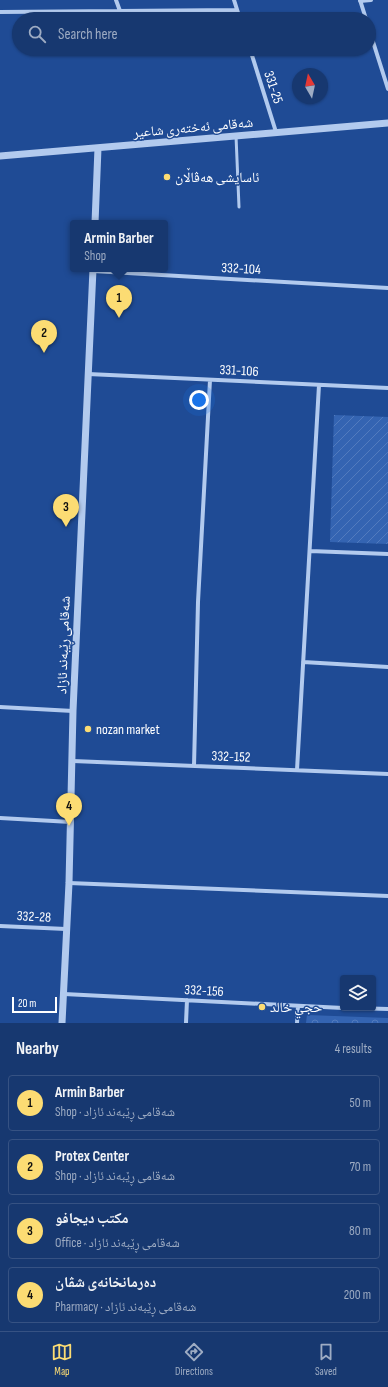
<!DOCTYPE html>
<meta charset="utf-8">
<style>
body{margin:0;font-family:"Sofia Sans Condensed","Noto Naskh Arabic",sans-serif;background:#203f75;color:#f1f3f6}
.controls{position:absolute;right:12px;bottom:12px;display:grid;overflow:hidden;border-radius:4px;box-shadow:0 1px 3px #0004}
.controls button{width:36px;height:36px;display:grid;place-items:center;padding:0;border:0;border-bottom:1px solid #365283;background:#173870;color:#f1f3f6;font:20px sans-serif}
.compass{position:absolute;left:292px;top:68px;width:36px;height:36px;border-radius:50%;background:#173870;box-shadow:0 1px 3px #0004;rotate:351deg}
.scale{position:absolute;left:12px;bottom:10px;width:45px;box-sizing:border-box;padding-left:4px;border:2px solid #fff;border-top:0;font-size:11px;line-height:14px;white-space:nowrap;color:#fff;-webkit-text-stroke:3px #1f4b95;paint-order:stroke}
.you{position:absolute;left:199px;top:400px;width:14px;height:14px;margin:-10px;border:3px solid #fff;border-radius:50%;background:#1a73e8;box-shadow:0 0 0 6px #1a73e833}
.badge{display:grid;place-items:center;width:26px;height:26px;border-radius:50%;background:#fcdc73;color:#111;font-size:13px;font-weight:700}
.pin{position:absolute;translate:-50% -33px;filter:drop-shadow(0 1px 2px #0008)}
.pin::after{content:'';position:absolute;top:21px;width:14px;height:12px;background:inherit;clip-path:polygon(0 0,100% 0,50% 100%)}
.popup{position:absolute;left:70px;top:220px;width:98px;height:52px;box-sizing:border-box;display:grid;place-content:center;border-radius:4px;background:#173870;filter:drop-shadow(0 1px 3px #0005);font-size:13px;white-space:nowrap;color:#9eacc3}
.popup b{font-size:15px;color:#f1f3f6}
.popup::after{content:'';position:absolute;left:50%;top:100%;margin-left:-8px;border:8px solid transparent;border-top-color:#173870}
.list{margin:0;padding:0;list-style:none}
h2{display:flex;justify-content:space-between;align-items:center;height:52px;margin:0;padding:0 16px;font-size:17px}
h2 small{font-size:13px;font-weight:400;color:#9eacc3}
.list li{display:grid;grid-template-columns:26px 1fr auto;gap:12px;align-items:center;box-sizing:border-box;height:56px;margin:0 8px 8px;padding:0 8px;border:1px solid #365283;border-radius:4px}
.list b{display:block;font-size:15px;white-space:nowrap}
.list p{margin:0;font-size:13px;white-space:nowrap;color:#9eacc3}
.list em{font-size:13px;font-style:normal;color:#9eacc3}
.icon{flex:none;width:22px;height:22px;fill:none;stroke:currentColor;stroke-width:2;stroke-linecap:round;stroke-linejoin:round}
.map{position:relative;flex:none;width:388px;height:1023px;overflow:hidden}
.search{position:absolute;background:#173870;box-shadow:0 1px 3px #0004;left:12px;right:12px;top:12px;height:44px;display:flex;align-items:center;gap:10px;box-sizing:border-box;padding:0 14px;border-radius:22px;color:#9eacc3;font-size:15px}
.sheet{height:308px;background:#173870}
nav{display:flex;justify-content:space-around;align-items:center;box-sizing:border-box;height:56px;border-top:1px solid #365283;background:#173870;font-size:11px;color:#9eacc3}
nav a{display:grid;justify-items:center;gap:2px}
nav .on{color:#fcdc73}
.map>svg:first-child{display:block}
</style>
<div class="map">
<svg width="388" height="1023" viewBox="0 0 388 1023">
<defs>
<pattern id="park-crowns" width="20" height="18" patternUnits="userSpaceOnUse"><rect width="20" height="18" fill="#3464b2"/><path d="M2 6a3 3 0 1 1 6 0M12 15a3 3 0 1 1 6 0" fill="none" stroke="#527bbe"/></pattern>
<pattern id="garden-furrows" width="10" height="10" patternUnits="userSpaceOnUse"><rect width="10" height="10" fill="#3464b2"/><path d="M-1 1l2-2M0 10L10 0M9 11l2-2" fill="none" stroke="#527bbe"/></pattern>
</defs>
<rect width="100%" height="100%" fill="#1f4b95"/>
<path fill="url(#park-crowns)" d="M307,1015L388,1018V1023H306Z"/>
<path fill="url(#garden-furrows)" d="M334,415L388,417V544L330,542Z"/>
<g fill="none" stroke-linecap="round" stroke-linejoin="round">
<path stroke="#b2caee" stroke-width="3" d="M236,136L239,207"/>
<path stroke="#b2caee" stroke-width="4" d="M116,0L120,11
M234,0L240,19
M360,0L366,19
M360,1L371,0
M0,12L237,10
M369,29L388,89
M250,49L276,132
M93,271L388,288
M88,374L388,388
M310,551L388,554
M303,662L388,667
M0,707L73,711
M73,761L388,774
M194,766L198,602L210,380
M297,770L319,385
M0,818L71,822
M69,883L388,896
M0,926L66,929
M64,994L343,1008
M353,1008L388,1009
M186,1023L187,1000
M297,1023L298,1006"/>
<path stroke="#b2caee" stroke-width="7" d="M0,156L388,123
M95,223L98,148
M62,1023L69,883L73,711L93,269"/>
</g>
<g fill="#fcdc73" stroke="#1f4b95" stroke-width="1.5">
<circle cx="167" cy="177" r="4"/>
<circle cx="88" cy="729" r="4"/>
<circle cx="262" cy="1007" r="4"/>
</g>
<g text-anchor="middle" stroke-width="3" stroke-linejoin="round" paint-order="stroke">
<g font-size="14" fill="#fff" stroke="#1f4b95">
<text transform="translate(274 87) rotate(72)" y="5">331-25</text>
<text transform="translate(193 127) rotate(-5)" y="5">شەقامی ئەختەری شاعیر</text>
<text transform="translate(241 268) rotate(3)" y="5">332-104</text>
<text transform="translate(239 370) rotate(3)" y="5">331-106</text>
<text transform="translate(63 645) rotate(-88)" y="5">شەقامی ڕێبەند ئازاد</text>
<text transform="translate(231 756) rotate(2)" y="5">332-152</text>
<text transform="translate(34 916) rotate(3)" y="5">332-28</text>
<text transform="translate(204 990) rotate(3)" y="5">332-156</text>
</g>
<g font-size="14" fill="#fff" stroke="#1f4b95" text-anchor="start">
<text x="175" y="182">ئاسایشی هەڤاڵان</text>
<text x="96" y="734">nozan market</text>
<text x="270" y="1012">حجي خالد</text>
</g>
</g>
</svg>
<div class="controls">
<button><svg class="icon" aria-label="layers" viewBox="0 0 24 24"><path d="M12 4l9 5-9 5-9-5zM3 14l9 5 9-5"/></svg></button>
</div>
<svg class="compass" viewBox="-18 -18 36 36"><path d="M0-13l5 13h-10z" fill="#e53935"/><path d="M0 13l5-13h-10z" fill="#9eacc3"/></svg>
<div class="scale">20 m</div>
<div class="you"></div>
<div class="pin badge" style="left:119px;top:318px">1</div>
<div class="popup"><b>Armin Barber</b>Shop</div>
<div class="pin badge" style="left:44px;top:353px">2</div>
<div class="pin badge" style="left:66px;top:527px">3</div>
<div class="pin badge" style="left:69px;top:826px">4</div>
<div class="search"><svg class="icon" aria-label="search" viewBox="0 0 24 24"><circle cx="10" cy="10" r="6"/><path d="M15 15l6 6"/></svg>Search here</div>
</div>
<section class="sheet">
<h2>Nearby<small>4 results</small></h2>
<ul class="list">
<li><span class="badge">1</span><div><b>Armin Barber</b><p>Shop · شەقامی ڕێبەند ئازاد</p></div><em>50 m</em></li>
<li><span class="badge">2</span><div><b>Protex Center</b><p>Shop · شەقامی ڕێبەند ئازاد</p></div><em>70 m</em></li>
<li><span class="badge">3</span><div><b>مكتب ديجافو</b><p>Office · شەقامی ڕێبەند ئازاد</p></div><em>80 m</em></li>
<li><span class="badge">4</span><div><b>دەرمانخانەی شڤان</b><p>Pharmacy · شەقامی ڕێبەند ئازاد</p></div><em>200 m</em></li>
</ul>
</section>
<nav>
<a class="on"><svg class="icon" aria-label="map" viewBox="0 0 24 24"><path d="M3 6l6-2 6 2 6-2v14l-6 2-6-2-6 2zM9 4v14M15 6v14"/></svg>Map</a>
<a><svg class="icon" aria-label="directions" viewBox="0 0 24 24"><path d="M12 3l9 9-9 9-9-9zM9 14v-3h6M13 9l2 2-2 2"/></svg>Directions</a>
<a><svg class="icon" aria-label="saved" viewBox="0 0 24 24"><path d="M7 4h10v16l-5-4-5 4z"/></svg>Saved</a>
</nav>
